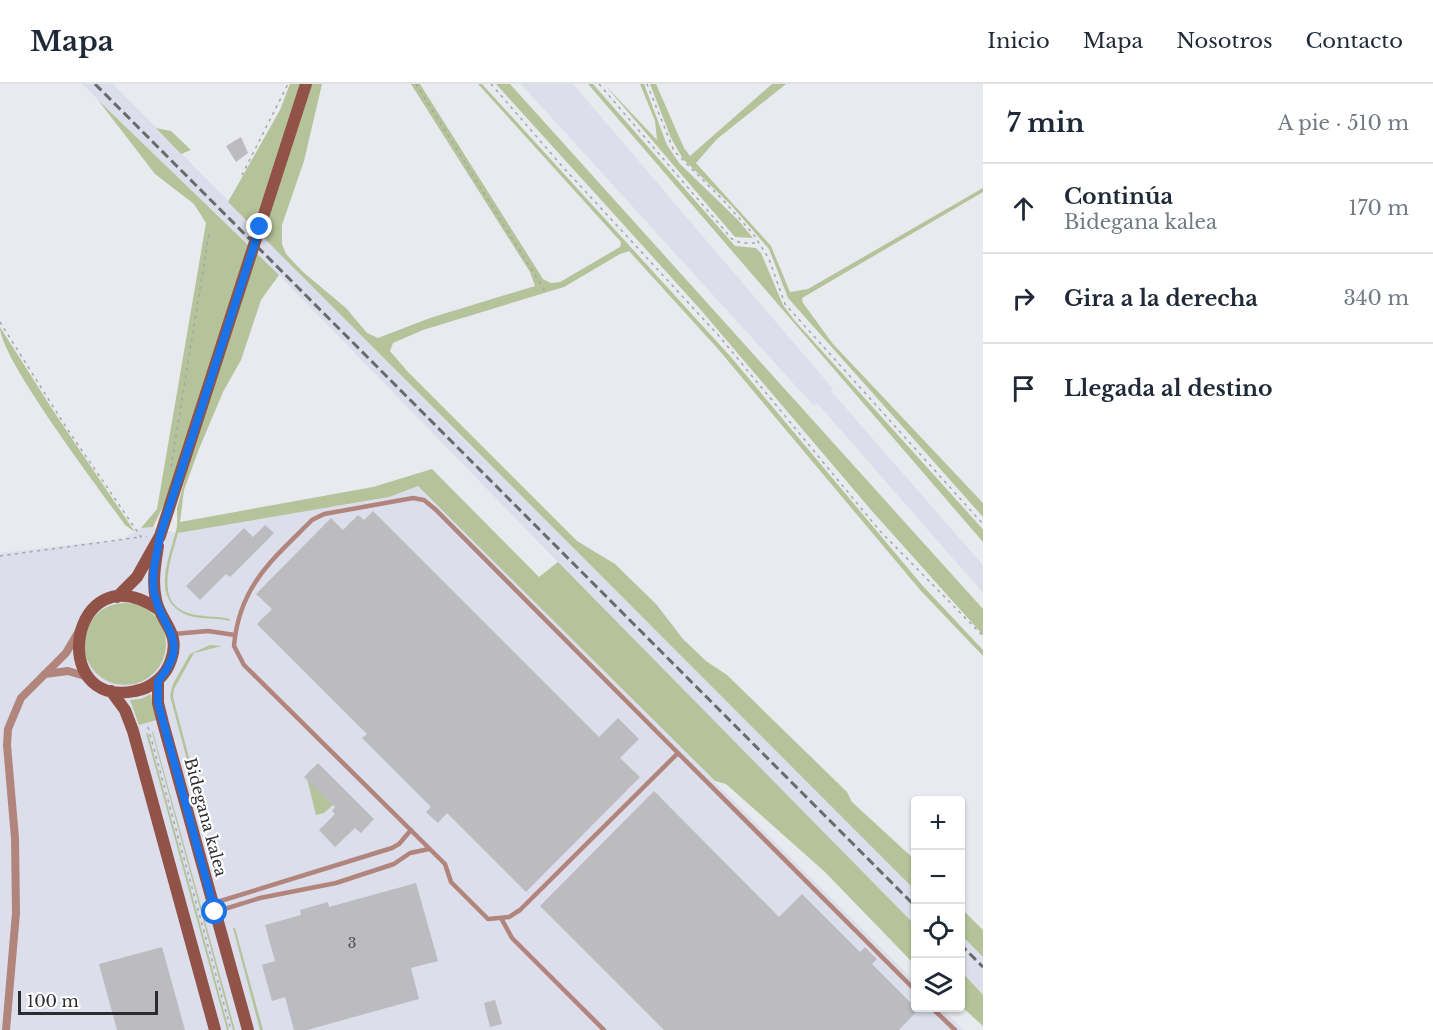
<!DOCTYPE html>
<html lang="es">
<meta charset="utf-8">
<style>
body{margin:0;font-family:"Libre Baskerville",serif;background:#f2f2f3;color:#1f2937}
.controls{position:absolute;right:18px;bottom:18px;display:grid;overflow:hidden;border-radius:6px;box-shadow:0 2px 4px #0004}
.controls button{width:54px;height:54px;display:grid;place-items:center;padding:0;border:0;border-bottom:2px solid #e0e1e3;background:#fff;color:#1f2937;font:30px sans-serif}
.scale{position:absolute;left:18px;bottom:15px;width:140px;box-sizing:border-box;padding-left:6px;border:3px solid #2c2c2e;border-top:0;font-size:16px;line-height:21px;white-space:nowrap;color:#2c2c2e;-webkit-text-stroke:4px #fff;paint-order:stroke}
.stop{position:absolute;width:18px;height:18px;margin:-14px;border:4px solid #1a73e8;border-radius:50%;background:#fff}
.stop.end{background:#1a73e8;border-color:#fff;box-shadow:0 2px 6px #0008}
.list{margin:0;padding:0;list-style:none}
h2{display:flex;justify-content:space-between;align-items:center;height:78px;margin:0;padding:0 24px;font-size:26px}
h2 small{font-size:20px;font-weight:400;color:#747a83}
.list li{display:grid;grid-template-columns:39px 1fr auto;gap:18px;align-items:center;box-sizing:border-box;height:90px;padding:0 24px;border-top:2px solid #e0e1e3}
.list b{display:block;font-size:22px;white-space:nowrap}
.list p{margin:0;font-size:20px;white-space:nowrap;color:#747a83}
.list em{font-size:20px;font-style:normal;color:#747a83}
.icon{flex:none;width:33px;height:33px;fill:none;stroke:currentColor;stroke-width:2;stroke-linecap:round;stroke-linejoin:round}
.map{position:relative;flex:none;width:983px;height:946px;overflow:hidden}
header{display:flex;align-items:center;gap:36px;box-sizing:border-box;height:84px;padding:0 30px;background:#fff;border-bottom:2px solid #e0e1e3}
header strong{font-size:28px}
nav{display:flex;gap:33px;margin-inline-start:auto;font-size:21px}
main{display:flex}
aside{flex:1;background:#fff}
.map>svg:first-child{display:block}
</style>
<header>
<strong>Mapa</strong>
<nav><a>Inicio</a><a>Mapa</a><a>Nosotros</a><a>Contacto</a></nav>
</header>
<main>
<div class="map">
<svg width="983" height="946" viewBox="0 0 983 946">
<rect width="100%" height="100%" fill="#e9eaef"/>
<path fill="#dcdeeb" d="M82,0H113L467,359L661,549L915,806V841L727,652L279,191Z
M521,0H573L833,305L831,307L983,481V509L817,319L814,322Z
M418,401L915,898L916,924H941L964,946H0V469L123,455L141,444L153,443L178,449L389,413Z
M960,851L983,873V911L961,887Z"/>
<path fill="#b4c399" d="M290,0H301L253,143L228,118L280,26Z
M312,0H322L304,77L282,141V160L286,170L303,188L346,224L367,249L378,254L430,234L535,202L530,188L411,0H420L543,195L551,199L560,198L620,163L621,158L478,0H482L730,272L922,501L983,566V572L921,507L718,265L629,167L620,170L564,203L423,246L393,259L390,267L408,288L577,457L615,480L656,520L683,555L706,577L727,591L847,708L852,718L915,776V806L261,151Z
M496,0H510L983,525V551L872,427L700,225Z
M588,0H593L735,162L756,164L761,169L783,221L795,237L980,442L983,446V458Z
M604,0L657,56L655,37L640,0H644L667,61L679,79L738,136L753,154L735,153Z
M650,0H656L684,64L690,72L772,0H786L717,55L696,79L771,162L790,208L808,205L983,104V108L802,214L803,219L833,260L983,419V433L788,214L769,165L731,121L683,75L671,54Z
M98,16L279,191L261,216L241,276L223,308L199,365L184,406L180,438L373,403L432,385L539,493L558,478L915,841V881L825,788L726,700L715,697L418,402L389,413L178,449C172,472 153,518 188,529C200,533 216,532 230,535L229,537C216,533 199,536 187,531C150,515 169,475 176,447C178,439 177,432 177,424L247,167L169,410L153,443L141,444L157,425L206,139L194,120L155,90Z
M156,44L171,47L191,66L181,70Z
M0,243L56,331L135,448L125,441C101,407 0,275 0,243Z
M84 560a41 41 0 1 1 82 0a41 41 0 1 1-82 0Z
M210,561L222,562L194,569L174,605L173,613L199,712L197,713L170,612L173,600L190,570Z
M151,610L156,636L139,641L130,616L141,615Z
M152,648H153L235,946H233Z
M146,649H148L229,946H227Z
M307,695L333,721L324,729L316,731Z
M961,824L983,846V873L961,851Z
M233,844H235L263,946H260Z
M961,887L983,911V942L961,922Z"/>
<path fill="#bbbbc0" d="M241,53L248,69L236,78L226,62Z
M373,427L599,653L618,634L639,655L620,674L640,693L526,808L447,729L438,739L426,728L431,723L362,654L367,650L257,540L272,525L256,510L331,434L343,446L358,431L364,436Z
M265,441L274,449L230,493L226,490L200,516L186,502L244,444L253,453Z
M318,679L374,735L361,749L355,744L335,763L319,746L335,730L332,727L335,723L304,693Z
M654,707L779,833L802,810L860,868L865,863L877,875L872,880L918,926L899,946H664L540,822Z
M416,799L438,877L411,884L419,915L307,946H294L285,913L272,917L262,881L275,877L265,841L301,831L300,826L328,818L329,823Z
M162,863L185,946H117L99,880Z
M495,916L502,940L490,943L484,919Z"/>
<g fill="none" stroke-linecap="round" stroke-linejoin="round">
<path stroke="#a4a5a9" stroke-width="1.5" stroke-dasharray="3 4.5" stroke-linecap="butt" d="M416,0L545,207
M491,0L562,82L719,252L880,447L983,552
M599,0L732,155L741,159H758
M647,0L674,67L723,116L754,151L769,175L785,220L983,440
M242,91L288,0
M0,238L66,343L141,453H147
M171,383L209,150
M0,472L140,453
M148,643L231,946"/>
<path stroke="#b1847c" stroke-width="4.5" d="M413,414L424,416L435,425L678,669L520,826L509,833L488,835L451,798L445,780L244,581L234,562C239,502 273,475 312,436L324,430Z
M173,550L208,547L235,551
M678,669L916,907
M214,819L392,764L399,760L411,746
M218,827L260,814L336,799L394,780L410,769L429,765
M501,834L512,854L604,946
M932,924L955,946"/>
<path stroke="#b1847c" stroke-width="8" d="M45,590L68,587L88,593
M6,946L16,829L15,754L7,661L8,645L21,614L66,569L80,545"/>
<path stroke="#915247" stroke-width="12" d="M158,462C155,481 152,498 156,516C161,539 181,548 171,576C166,592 152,604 135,607C46,626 70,466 158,525
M117,513L137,493L160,452L306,0
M158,597V619L163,639L248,946
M111,607L125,626L133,647L215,946"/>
<path stroke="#6a6a6d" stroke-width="3" stroke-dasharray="9 4.5" stroke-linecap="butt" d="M95,0L916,823
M960,860L983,883"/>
</g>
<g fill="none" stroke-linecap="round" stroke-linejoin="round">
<path stroke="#1a73e8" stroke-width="8" d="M215,828L158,619V597C193,555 160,545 154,508C151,489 157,470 160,452L260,143"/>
</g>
<g text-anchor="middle" stroke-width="4.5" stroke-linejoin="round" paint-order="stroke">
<g font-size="14" fill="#505052">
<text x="352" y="864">3</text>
</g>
<g font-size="16" fill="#2c2c2e" stroke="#fff">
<text transform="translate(206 733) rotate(75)" y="6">Bidegana kalea</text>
</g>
</g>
</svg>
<div class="controls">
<button>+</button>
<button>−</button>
<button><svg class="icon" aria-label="locate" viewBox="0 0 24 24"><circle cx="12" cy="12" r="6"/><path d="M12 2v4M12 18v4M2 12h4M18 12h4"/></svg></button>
<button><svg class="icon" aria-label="layers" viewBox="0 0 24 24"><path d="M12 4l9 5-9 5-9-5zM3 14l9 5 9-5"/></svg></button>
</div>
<div class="scale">100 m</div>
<div class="stop" style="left:215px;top:828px"></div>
<div class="stop end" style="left:260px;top:143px"></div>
</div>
<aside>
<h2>7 min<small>A pie · 510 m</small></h2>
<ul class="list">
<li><svg class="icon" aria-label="ahead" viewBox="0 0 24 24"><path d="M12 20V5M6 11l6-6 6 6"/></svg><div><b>Continúa</b><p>Bidegana kalea</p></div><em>170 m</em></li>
<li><svg class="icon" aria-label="right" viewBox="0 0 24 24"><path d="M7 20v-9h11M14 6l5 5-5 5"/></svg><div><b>Gira a la derecha</b></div><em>340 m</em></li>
<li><svg class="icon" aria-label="arrive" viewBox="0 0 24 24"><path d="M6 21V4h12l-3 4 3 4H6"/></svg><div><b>Llegada al destino</b></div></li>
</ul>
</aside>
</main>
